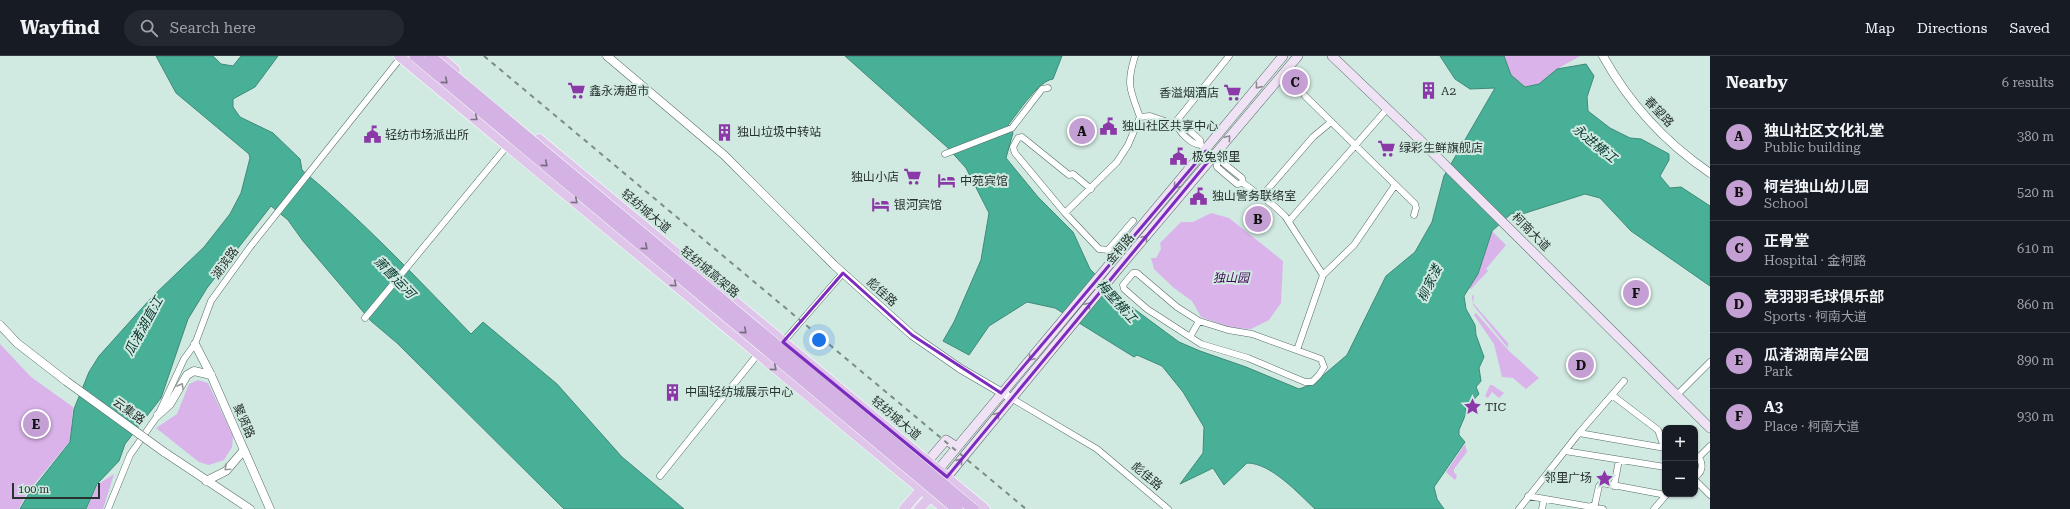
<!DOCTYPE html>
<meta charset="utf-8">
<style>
body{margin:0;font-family:"Roboto Serif","Noto Sans SC",serif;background:#242831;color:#f1f3f6}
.controls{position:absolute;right:12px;bottom:12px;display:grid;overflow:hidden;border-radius:8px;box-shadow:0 1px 3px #0004}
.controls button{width:36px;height:36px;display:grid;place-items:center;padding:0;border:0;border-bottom:1px solid #363941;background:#171b24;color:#f1f3f6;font:20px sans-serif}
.scale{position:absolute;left:12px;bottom:10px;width:88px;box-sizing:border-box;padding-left:4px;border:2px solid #28322f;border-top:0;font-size:11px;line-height:14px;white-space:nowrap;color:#28322f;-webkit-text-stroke:3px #d0e9e1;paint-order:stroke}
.you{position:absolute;left:819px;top:284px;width:14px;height:14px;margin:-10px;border:3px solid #fff;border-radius:50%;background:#1a73e8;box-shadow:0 0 0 6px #1a73e833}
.badge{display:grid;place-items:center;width:26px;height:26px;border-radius:50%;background:#c39fd3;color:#111;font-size:13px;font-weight:700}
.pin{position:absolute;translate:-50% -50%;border:2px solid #fff;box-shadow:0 1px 4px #0006}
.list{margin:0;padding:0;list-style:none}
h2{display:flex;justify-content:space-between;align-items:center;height:52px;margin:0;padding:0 16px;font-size:17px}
h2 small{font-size:13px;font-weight:400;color:#9ea1a6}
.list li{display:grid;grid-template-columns:26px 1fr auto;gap:12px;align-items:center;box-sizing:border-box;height:56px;padding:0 16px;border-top:1px solid #363941}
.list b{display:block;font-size:15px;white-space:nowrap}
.list p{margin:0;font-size:13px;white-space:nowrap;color:#9ea1a6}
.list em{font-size:13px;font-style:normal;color:#9ea1a6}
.icon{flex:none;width:22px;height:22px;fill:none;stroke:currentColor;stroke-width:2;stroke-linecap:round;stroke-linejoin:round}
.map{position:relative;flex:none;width:1710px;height:453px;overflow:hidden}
header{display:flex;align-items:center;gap:24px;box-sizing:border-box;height:56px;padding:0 20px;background:#171b24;border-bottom:1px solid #363941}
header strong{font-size:19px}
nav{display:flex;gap:22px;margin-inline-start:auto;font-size:14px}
.search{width:280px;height:36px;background:#242831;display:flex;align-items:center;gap:10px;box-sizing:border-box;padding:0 14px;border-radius:22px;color:#9ea1a6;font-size:15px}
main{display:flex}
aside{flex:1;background:#171b24}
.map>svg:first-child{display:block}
</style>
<header>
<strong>Wayfind</strong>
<div class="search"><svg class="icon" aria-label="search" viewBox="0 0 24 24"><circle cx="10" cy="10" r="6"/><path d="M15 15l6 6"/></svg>Search here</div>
<nav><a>Map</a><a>Directions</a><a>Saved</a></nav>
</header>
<main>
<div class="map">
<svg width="1710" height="453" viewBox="0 0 1710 453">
<rect width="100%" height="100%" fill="#d0e9e1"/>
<path fill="#dab3eb" d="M1504,0H1580L1557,13L1539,28L1525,31L1511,19Z
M1211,157L1229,162L1283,205L1281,247L1269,264L1251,273L1231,272L1201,261L1192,245L1174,232L1154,213L1151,202H1156L1161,193L1160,187L1181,166H1193Z
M1492,175L1506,189L1486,213L1488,215L1471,233L1469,232L1478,218Z
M1472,239L1474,240L1473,247L1508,287V292L1473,249Z
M1476,257L1509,295L1539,322L1526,333L1513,322L1502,321L1494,288L1474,259Z
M0,288L31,321L73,351L70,385L26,438L19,453H0Z
M198,324L208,327L233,380L232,391L224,404L209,409L199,406L156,372L177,358L189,328Z
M1490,329H1492L1504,337L1499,342L1492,336L1488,342L1485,340Z
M1465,388L1467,396L1454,413V416L1457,420L1455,424L1446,416Z
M114,418L103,453H87L97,429Z"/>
<path fill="#49b098" stroke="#3f8a78" d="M156,0H213L221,8L233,10L241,0H278L255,31L233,43V51L240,61L273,77L300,103L302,114C362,164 416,221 471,278L483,266L557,328L622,401L684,453H564L397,287L371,265L303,185L288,164L271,150L207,232L188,263L161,342L125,388L119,405L97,428L86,453H20L28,439L70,386L74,353L89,316L99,300L152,241L204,191L230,158L241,137L250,102L249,98L176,37Z
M845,0H1062L1053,23C1038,25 1018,57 1008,69L1013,77L1006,102L1038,141L1073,176L1090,213L1114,238L1179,286L1200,295L1246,311L1299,333L1313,328L1347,299L1386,220L1415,196L1432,166L1444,120L1495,32L1470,33L1455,23L1440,0H1504L1511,19L1525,31L1539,28L1557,13L1586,8L1594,20L1587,41L1588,55L1610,72L1630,82L1641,83L1669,98V104L1660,120L1670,132L1681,131L1710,150V230L1631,175L1600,142L1585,138L1516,160L1512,157L1492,175L1478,218L1464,240L1466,253L1475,269L1476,279L1484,301L1479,312L1481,325L1476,331L1479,338L1465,353L1467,355L1459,374V379L1465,386L1434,431L1437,443L1444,453H1315C1298,437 1271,407 1247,407L1224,429L1213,412L1180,428L1203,397L1204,371L1183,336L1162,310L1137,299L1134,301L1055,252L1027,246L989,270L969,299L943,285L954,266L981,204L989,157L966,112L947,91Z"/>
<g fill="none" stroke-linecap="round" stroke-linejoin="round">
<defs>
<path id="minor" d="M1305,40L1415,148L1416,152L1414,159
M1140,61L1150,60L1177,69
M1174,68L1229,0
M1177,69H1183L1200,84L1201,89C1192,89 1180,77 1177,69Z
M945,98L1012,72L1042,33L1048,32
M1217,105H1221L1242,122L1243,127L1237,128L1217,111Z
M1243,127L1273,149L1285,160L1323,219
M1091,133L1073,118L1069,119L1022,81L1018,82L1013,91L1015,97L1065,157L1099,193L1108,194L1133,165
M1262,140L1313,81L1331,66
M1065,157L1117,106L1128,89L1140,61C1130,34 1126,28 1135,0
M1289,165L1387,53
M1133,217H1137L1177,251L1199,265L1228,274L1252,278L1321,303L1324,311L1319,319L1312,326H1305L1248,302L1201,288L1147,253L1124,233L1123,229Z
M365,262L508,89
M1190,281L1199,265
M783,286L843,217
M1297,294L1323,219L1354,189L1395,129
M1612,339L1658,374L1664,391
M1677,339L1710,306
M1011,342L1097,393L1168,453
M1579,377L1665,392
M1565,395L1665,411
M1695,399C1704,405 1704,415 1695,421
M1699,401L1710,390
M660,420L758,298
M1695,424L1710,439
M1614,430L1619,404
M1528,440L1603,453
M1590,451L1595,448L1599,430L1602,427L1666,439
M108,453L130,399L158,359L184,303L195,288L211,245L250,191L402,0
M1519,453L1579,377L1624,325
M1542,453L1544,443
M1654,453L1667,438"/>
<path id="tertiary" d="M607,0L724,99L834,209L912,279L961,313L1011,342
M1603,0C1629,47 1666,87 1710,117
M0,269L17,287L66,325
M195,288L211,319L270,453
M158,359L170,348L187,319L194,315L211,319
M164,396L250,453
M206,425L226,415L244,394"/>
<path id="secondary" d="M1332,0L1418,82L1710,372
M928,405L946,384L957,391
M938,414L1283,0
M947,421L1119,212L1298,0"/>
<path id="primary" d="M399,0L945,453
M439,0L455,14
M539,83L985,453
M904,453L925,429
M919,453L934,437"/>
</defs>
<use href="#minor" stroke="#566c66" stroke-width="7"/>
<use href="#tertiary" stroke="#566c66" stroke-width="9"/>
<use href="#secondary" stroke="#566c66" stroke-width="10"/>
<use href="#primary" stroke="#fff" stroke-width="11"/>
<use href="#minor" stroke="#fff" stroke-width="6"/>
<use href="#tertiary" stroke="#fff" stroke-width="8"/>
<use href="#secondary" stroke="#efe2f4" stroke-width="9"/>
<use href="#primary" stroke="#dfc5ea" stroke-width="10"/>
<path stroke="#7b8c87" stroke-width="2" stroke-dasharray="5 5" stroke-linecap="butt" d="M484,0L1026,453"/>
<defs>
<path id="tertiary-bridge" d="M66,325L164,396"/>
<path id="trunk-bridge" d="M415,0L957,453
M430,0L973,453"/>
</defs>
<use href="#tertiary-bridge" stroke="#566c66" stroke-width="9" stroke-linecap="butt"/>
<use href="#trunk-bridge" stroke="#fff" stroke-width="12" stroke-linecap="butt"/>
<use href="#tertiary-bridge" stroke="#fff" stroke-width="8"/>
<use href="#trunk-bridge" stroke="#d4b2e3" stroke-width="11"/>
</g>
<defs><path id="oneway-chevron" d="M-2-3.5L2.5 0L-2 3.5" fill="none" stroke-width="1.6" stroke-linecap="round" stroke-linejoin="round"/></defs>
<g stroke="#756c80">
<use href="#oneway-chevron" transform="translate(445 25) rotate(40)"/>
<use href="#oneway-chevron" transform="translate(545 108) rotate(40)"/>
<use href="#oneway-chevron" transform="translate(645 191) rotate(40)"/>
<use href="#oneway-chevron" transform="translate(744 275) rotate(40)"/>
</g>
<g stroke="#8c8a92">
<use href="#oneway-chevron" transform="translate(1258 30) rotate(129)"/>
<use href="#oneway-chevron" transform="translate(1228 82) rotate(-50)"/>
<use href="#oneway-chevron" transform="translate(1176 130) rotate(130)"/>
<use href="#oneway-chevron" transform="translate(1145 182) rotate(-50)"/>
<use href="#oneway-chevron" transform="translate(1088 249) rotate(-50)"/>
<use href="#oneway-chevron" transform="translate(1031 302) rotate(130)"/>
<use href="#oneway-chevron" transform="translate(997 359) rotate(-51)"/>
<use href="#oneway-chevron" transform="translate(960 405) rotate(-51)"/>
</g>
<g stroke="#7a7483">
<use href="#oneway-chevron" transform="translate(475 62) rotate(39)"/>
<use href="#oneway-chevron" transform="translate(575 145) rotate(40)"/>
<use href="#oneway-chevron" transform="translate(674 228) rotate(40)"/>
<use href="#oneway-chevron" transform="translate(774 312) rotate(40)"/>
</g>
<g stroke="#949897">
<use href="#oneway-chevron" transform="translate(181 330) rotate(-61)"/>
<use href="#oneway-chevron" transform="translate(227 412) rotate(137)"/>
</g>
<path fill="none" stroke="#7b2cbf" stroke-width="3" stroke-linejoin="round" d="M1206,95L1212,101L947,421L783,286L843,217L912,279L1001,337Z"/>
<defs>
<symbol id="supermarket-bare" viewBox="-9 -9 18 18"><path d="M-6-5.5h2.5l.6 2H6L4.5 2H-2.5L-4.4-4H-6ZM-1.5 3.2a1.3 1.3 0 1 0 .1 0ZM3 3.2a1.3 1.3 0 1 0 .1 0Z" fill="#8b39a8" stroke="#d0e9e1" stroke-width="2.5" paint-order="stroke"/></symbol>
<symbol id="building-bare" viewBox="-9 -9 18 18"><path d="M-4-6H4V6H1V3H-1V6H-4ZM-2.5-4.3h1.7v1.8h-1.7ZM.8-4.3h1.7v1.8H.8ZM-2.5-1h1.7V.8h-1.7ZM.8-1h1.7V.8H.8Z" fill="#8b39a8" stroke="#d0e9e1" stroke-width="2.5" paint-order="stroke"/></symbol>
<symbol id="civic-bare" viewBox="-9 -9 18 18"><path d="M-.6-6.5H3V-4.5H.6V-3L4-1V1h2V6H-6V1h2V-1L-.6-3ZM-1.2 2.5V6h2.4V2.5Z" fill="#8b39a8" stroke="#d0e9e1" stroke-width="2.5" paint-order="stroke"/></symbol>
<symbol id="hotel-bare" viewBox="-9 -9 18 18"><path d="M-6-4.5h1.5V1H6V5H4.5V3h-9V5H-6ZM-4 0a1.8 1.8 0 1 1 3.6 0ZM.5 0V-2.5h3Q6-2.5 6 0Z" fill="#8b39a8" stroke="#d0e9e1" stroke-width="2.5" paint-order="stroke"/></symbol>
<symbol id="sight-bare" viewBox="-9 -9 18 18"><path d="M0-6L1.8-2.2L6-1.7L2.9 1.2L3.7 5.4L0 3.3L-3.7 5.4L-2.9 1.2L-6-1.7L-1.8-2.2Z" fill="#8b39a8" stroke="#d0e9e1" stroke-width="2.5" paint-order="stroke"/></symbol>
</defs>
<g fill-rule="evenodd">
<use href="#supermarket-bare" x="564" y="22" width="25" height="25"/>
<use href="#building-bare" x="1416" y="22" width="25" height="25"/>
<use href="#supermarket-bare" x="1220" y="24" width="25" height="25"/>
<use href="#civic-bare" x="1096" y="58" width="25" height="25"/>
<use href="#building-bare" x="712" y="64" width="25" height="25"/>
<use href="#civic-bare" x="360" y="66" width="25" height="25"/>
<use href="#supermarket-bare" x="1374" y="80" width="25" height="25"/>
<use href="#civic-bare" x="1166" y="88" width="25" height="25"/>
<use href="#supermarket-bare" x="900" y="108" width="25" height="25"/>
<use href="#hotel-bare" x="934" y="112" width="25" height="25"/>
<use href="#civic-bare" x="1186" y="128" width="25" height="25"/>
<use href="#hotel-bare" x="868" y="136" width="25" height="25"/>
<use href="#building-bare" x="660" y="324" width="25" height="25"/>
<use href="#sight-bare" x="1460" y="338" width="25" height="25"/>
<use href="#sight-bare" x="1592" y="410" width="25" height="25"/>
</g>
<g text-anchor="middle" stroke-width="4" stroke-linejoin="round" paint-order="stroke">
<g font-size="12" fill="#28322f" stroke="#d0e9e1" text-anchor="start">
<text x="589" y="39">鑫永涛超市</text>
<text x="1441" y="39">A2</text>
<text x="1219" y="41" text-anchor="end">香溢烟酒店</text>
<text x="1122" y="74">独山社区共享中心</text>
<text x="737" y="80">独山垃圾中转站</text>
<text x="385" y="83">轻纺市场派出所</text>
<text x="1399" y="96">绿彩生鲜旗舰店</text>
<text x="1192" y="105">极兔邻里</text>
<text x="899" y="125" text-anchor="end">独山小店</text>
<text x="960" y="129">中苑宾馆</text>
<text x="1212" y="144">独山警务联络室</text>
<text x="894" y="153">银河宾馆</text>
<text x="685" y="340">中国轻纺城展示中心</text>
<text x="1485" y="355">TIC</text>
<text x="1592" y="426" text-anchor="end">邻里广场</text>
</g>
<g font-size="12" fill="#28322f" stroke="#d0e9e1">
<text transform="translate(1659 56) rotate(47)" y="4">春望路</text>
<text transform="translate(646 155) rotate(40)" y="4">轻纺城大道</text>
<text transform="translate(1531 176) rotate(45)" y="4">柯南大道</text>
<text transform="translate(1120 193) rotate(-50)" y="4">金柯路</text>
<text transform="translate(225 207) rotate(-54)" y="4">湖滨路</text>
<text transform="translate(710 216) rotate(40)" y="4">轻纺城高架路</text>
<text transform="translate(882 236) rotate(42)" y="4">彪佳路</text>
<text transform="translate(129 355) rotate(36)" y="4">云集路</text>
<text transform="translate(896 362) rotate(40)" y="4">轻纺城大道</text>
<text transform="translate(244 365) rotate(66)" y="4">聚贤路</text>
<text transform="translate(1147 420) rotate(40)" y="4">彪佳路</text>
</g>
<g font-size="12" font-style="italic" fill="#430655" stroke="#d0e9e1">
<text x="1231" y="226">独山园</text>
</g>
<g font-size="13" font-style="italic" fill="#05362c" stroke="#d0e9e1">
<text transform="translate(1595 87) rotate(39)" y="5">永进横江</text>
<text transform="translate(395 221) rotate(46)" y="5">萧曹运河</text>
<text transform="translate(1429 227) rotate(-64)" y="5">柳家溇</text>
<text transform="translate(1117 245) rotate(48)" y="5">梅墅横江</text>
<text transform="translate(143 270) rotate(-61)" y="5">瓜渚湖直江</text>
</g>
</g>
</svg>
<div class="controls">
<button>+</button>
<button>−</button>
</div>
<div class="scale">100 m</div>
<div class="you"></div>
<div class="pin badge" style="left:1082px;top:75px">A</div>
<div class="pin badge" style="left:1258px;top:163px">B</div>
<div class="pin badge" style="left:1295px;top:26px">C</div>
<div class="pin badge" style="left:1581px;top:309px">D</div>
<div class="pin badge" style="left:36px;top:368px">E</div>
<div class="pin badge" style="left:1636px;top:237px">F</div>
</div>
<aside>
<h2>Nearby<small>6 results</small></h2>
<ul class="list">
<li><span class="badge">A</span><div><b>独山社区文化礼堂</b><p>Public building</p></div><em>380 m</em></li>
<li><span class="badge">B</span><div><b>柯岩独山幼儿园</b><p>School</p></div><em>520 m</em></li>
<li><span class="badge">C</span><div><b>正骨堂</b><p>Hospital · 金柯路</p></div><em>610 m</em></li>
<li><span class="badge">D</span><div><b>竞羽羽毛球俱乐部</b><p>Sports · 柯南大道</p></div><em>860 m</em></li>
<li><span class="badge">E</span><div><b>瓜渚湖南岸公园</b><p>Park</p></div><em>890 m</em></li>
<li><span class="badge">F</span><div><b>A3</b><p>Place · 柯南大道</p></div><em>930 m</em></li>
</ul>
</aside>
</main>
